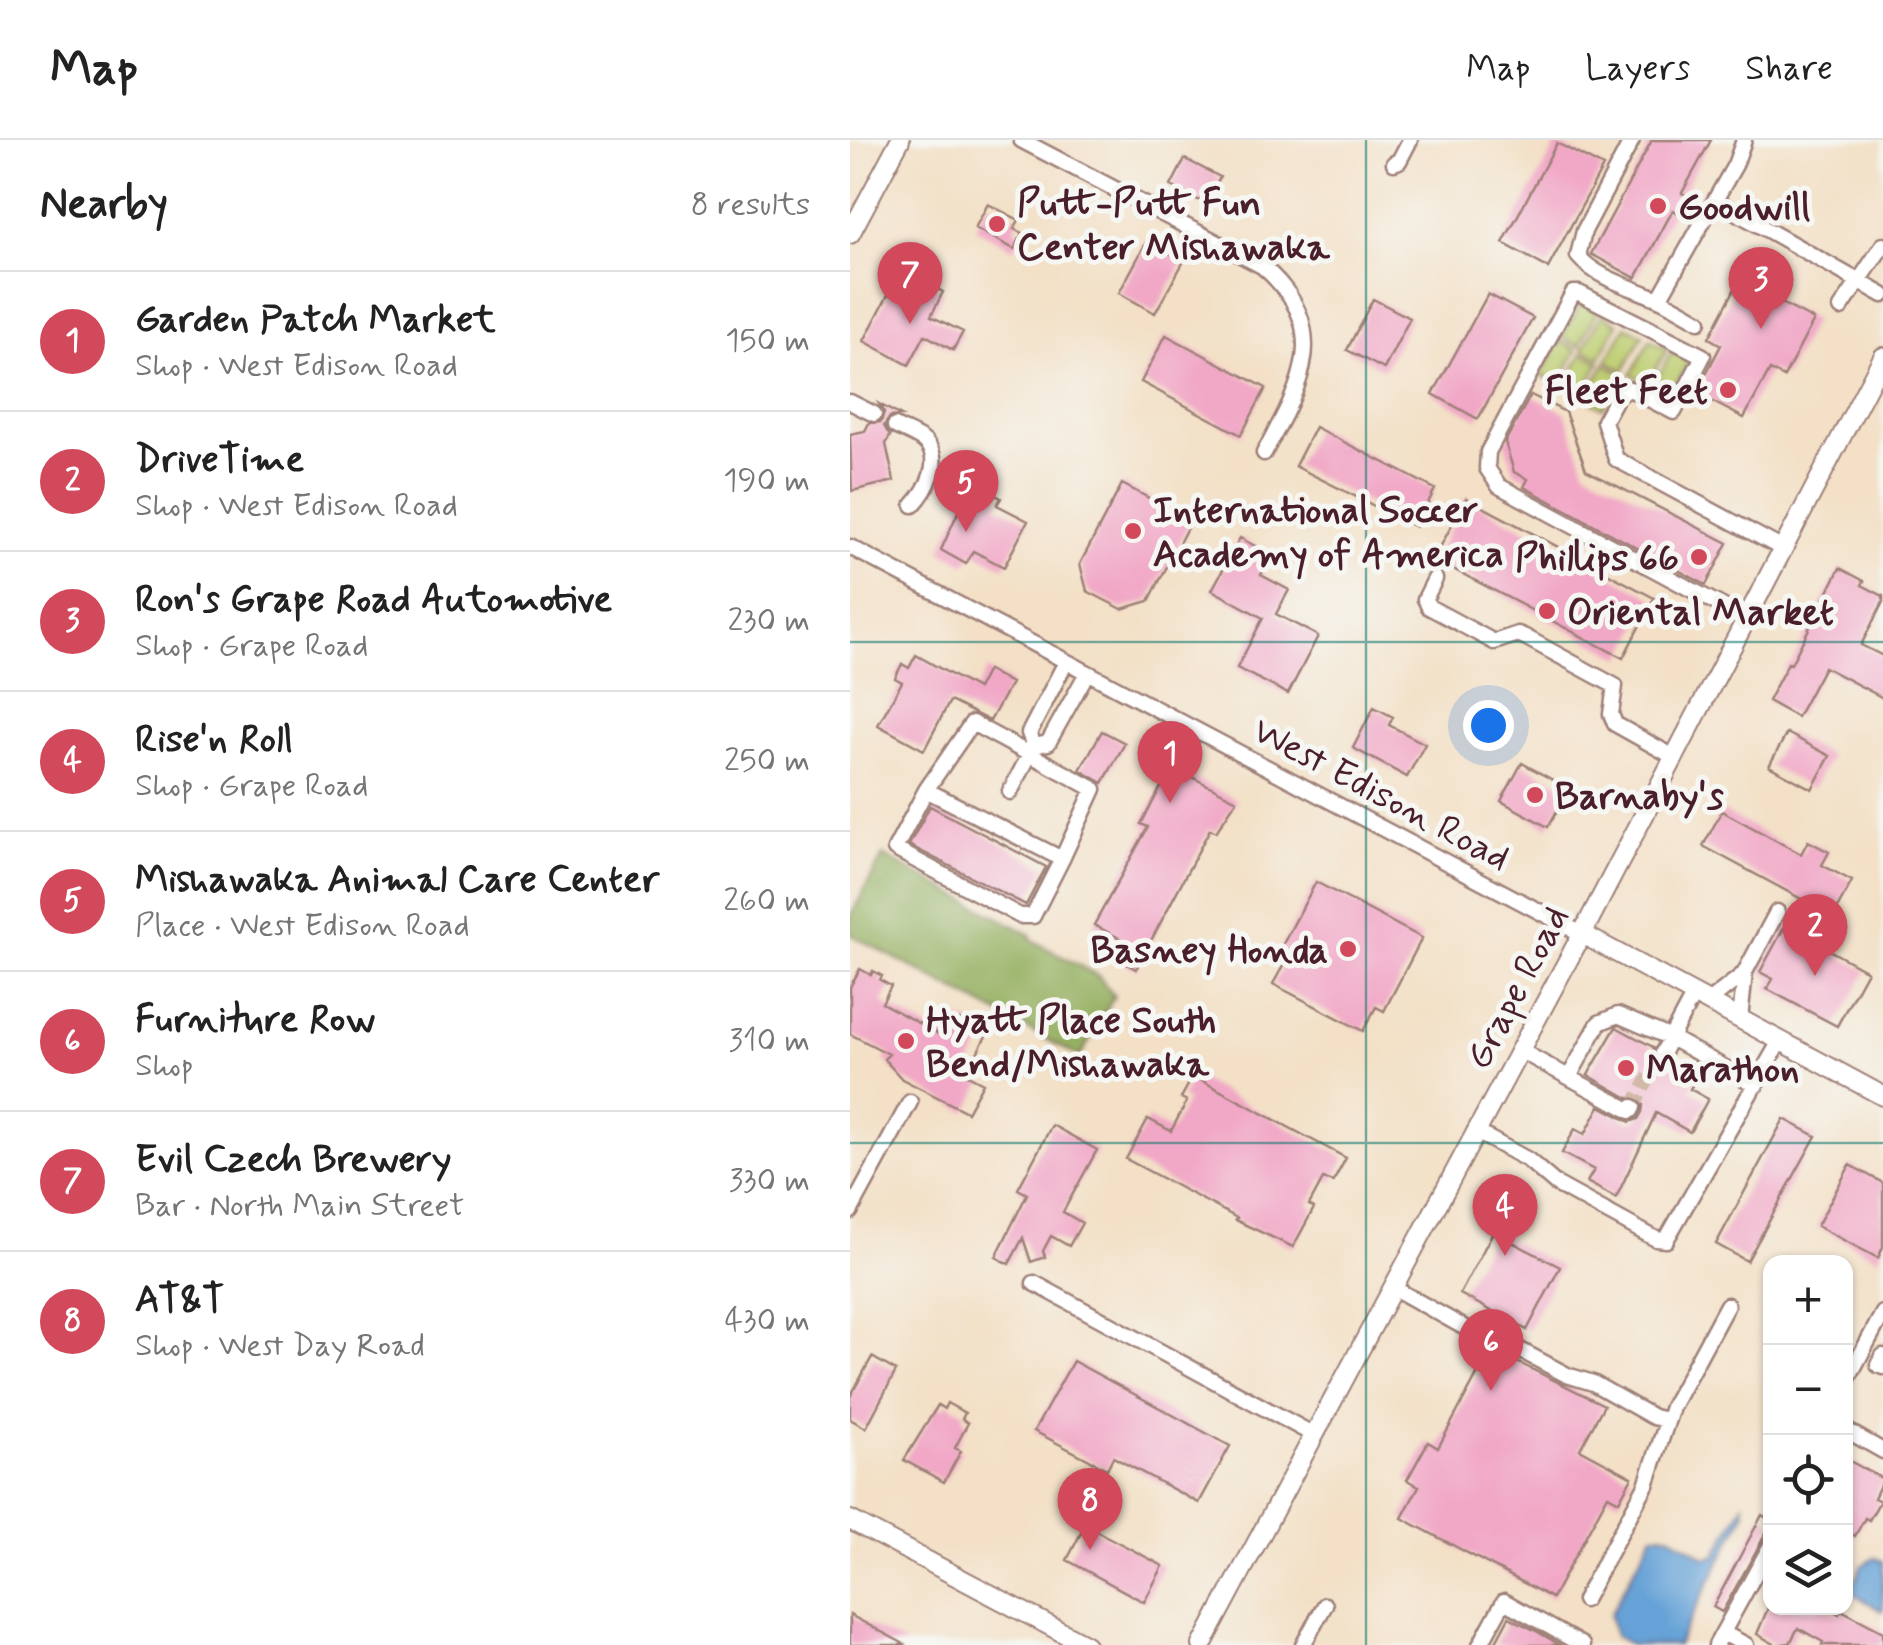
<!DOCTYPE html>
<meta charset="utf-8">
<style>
body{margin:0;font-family:Mynerve,sans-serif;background:#f6f6f6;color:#222}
.controls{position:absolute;right:30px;bottom:30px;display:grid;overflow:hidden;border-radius:20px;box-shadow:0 2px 8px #0004}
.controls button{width:90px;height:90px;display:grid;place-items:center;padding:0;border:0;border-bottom:2px solid #e0e0e0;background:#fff;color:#222;font:50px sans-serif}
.you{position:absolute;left:638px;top:585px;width:35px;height:35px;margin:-25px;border:8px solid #fff;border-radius:50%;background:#1a73e8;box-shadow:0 0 0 15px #1a73e833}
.badge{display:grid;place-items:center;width:65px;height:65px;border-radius:50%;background:#d1495b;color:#fff;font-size:32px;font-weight:700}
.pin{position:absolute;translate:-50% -82px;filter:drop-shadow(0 2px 5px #0008)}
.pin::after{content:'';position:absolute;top:52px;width:35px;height:30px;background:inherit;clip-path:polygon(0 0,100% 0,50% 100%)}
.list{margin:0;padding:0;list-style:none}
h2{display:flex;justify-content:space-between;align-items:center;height:130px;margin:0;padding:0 40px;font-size:42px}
h2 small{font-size:32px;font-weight:400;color:#767676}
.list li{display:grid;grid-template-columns:65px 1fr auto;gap:30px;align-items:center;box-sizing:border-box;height:140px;padding:0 40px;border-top:2px solid #e0e0e0}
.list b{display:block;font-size:38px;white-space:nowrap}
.list p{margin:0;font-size:32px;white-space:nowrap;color:#767676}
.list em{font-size:32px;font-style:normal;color:#767676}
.icon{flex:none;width:55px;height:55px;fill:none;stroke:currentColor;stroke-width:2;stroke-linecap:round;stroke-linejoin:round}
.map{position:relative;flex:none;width:1033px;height:1505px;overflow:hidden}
header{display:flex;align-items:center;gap:60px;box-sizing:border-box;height:140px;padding:0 50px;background:#fff;border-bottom:2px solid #e0e0e0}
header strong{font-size:48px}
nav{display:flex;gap:55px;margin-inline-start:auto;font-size:35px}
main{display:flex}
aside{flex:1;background:#fff}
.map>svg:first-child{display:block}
</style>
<header>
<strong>Map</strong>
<nav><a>Map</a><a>Layers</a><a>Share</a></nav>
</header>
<main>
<aside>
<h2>Nearby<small>8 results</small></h2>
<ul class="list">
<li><span class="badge">1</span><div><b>Garden Patch Market</b><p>Shop · West Edison Road</p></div><em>150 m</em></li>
<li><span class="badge">2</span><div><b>DriveTime</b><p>Shop · West Edison Road</p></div><em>190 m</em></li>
<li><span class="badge">3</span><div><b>Ron's Grape Road Automotive</b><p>Shop · Grape Road</p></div><em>230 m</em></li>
<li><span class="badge">4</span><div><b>Rise'n Roll</b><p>Shop · Grape Road</p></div><em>250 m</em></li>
<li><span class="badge">5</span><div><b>Mishawaka Animal Care Center</b><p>Place · West Edison Road</p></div><em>260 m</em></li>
<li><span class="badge">6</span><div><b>Furniture Row</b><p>Shop</p></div><em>310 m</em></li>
<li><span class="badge">7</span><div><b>Evil Czech Brewery</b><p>Bar · North Main Street</p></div><em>330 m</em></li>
<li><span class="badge">8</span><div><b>AT&amp;T</b><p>Shop · West Day Road</p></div><em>430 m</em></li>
</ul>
</aside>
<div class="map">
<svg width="1033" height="1505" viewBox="0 0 1033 1505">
<rect width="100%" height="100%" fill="#f6f6f2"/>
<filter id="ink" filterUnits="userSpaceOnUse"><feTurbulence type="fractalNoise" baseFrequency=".01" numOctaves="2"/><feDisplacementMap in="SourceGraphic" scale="20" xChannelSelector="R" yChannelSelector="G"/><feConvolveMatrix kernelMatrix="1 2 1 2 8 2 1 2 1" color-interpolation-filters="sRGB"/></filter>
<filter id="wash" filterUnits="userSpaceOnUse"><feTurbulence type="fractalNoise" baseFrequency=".0048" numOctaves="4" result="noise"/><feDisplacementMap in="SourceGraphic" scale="40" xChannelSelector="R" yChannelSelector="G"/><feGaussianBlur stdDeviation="2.25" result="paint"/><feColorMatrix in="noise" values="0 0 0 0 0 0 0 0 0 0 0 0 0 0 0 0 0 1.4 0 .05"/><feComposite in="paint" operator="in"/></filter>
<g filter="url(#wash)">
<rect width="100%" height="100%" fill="#f3e0c6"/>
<path fill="#bdcd6f" stroke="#84764d" stroke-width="2.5" d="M731,163L747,172L729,206L712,197Z
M752,174L768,183L750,218L733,209Z
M776,186L793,195L774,230L757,221Z
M800,200L817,209L798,243L781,234Z
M710,201L727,210L708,244L691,235Z
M822,212L839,221L820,256L803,246Z
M733,213L750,222L731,256L714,247Z
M755,224L772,233L753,268L736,258Z"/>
<path fill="#96b062" stroke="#706846" stroke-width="2.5" d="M33,716L181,795L180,799L248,836L264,856L230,917L0,794V777Z"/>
<path fill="#66a2d7" stroke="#586081" stroke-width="2.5" d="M894,1364L895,1373L827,1505H782L765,1496L760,1475L803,1394H818L856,1418L865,1416Z
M1025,1418L1033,1421V1471L1001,1453L1011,1426Z"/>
<g id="blocks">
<path fill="#f1a7c6" d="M802,0H861L832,53L851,63L847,71L842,80L823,70L786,138L741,114Z
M707,3L753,27L698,128L653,103Z
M335,19L370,37L356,64L321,46Z
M138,64L169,80L164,89L173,93L164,109L125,88Z
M297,101L334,121L305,173L269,153Z
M51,130L93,152L81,176L113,192L103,210L75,195L59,225L14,201Z
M889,141L964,180L934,237L920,230L894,278L846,253L871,205L859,198Z
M638,154L683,178L628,279L583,254Z
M523,159L560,178L534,229L497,210Z
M316,195L416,248L391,295L291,242Z
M681,255L715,272L736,330L878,403L856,445L674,347L678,339L664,332L655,302Z
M29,264L51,276L40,277L34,286L40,296L36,304L44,341L2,351L0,294L15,291L19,283L31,282L34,272Z
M465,287L585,349L566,387L445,326Z
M272,344L341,380L299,461L272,469L237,451L230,424Z
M132,348L151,358L147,365L178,381L154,427L123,411L116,424L91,410L117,352L127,357Z
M616,358L804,458L773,518L584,419Z
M390,398L422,415L411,435L439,450L426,474L468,496L438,554L387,528L413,478L362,450Z
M990,428L1014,441L1012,445L1033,456V462L1011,505L1033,516V558L974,527L947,577L918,561L938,523L941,524Z
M66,515L127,549L137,530L161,543L140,581L100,561L74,610L28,585L52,542L45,538L52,524L59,528Z
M524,567L543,577L539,585L575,604L557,637L503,608Z
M252,591L275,603L253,643L230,630Z
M937,593L980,616L962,649L919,626Z
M672,623L719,649L698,687L651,661Z
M322,627L387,660L366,692L360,689L286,829L266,818L275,801L244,785L298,687L291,684Z
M80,666L196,727L176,765L59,705Z
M872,671L951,714L958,701L979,712L972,725L1002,741L983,776L853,706Z
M466,742L572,798L534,871L526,867L513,891L423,844L433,826L424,821Z
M935,786L1017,831L987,886L917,849L923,839L910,832Z
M10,829L21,835L23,831L32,836L30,840L41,846L32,863L92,896L102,878L127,885L125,890L136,896L116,934L133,943L117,972L52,939L34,919L39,914L0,894V847Z
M766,887L803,907L807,921H818L847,937L840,949L858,959L840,992L806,973L766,1058L737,1042L744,1030L712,1013L725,989L735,994L750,966L780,982L788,979L792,972L793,965L789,958H778L738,935Z
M343,936L496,1018L483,1042L473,1039L459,1065L464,1068L443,1107L385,1080L387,1078L276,1019L298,979L321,991L337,961L331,958Z
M934,979L966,996L897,1121L866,1104Z
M202,985L247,1010L213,1072L232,1083L219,1106L201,1096L193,1111L195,1117L181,1122L173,1098L159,1124L146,1117L177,1054L168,1049Z
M1000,1025L1033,1043V1107L1028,1118L967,1086Z
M643,1092L710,1127L677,1190L610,1154Z
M641,1209L754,1265L730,1309L782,1337L769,1361L758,1355L702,1458L552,1378L569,1346L557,1340L578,1302L588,1308Z
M22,1217L46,1231L16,1288L0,1279V1257Z
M223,1221L380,1306L349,1363L263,1317L257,1329L184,1291Z
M97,1263L115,1273L112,1279L118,1283L105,1308L111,1311L94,1342L54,1320L88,1265L94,1269Z
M996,1319L1033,1339L1024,1358L1030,1361L1019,1380L1015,1378L1005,1396L996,1392Z
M912,1375L920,1380V1386L872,1472L863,1467Z
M235,1385L313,1426L294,1462L217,1420Z
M918,1468H978L989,1474L991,1470L1033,1492V1505H972L973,1502L948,1488L940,1503L926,1505L907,1494Z
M0,1475L56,1505H0Z
M659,1477L688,1492L710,1505H644Z"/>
</g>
</g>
<g filter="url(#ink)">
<use href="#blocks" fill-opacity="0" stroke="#9e8078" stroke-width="2.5"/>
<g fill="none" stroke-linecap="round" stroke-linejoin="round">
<path stroke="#d1b9a7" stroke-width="14" stroke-dasharray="14 7" stroke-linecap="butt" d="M783,967L813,912"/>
<defs>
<path id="minor" d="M171,0L412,126C484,187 452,244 414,313
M782,0L734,91L728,116C748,140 786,148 813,161C825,167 837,174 849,181
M544,23L549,21L560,0
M866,61L1033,155
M809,159L885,25L894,0
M991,168L1033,105
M0,262L24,274
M45,286C54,291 69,296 76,303C93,321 77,350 63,365
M0,407L732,794
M585,439L575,459L579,467L644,502L668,494L675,497L765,546L761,574L765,584L824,617
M896,479L649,346L637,328L638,312L723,153H729L853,216L824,272L780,249L768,255L754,281L766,319L933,409
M122,583L244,649L212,719L76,650Z
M184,606L179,593L216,522
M76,650L45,709L170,776H183L212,719
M160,652L184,606L198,603L237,533
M858,862L895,833
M890,879L895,832L927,772
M669,910L781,971L783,967
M813,912L844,854
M719,937L749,883L768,875L821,898L906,945
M625,991L678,1020L706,1044L806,1099L816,1100L930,901
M0,1072L60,962
M184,1143L464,1295
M542,1147L626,1194L651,1200L717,1235L743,1243L803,1277L816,1280
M1033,1216L1028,1225L1033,1227
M996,1242L1033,1173
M996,1290L1033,1311
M734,1460L796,1345L822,1267L877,1165
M873,1493L896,1505
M453,1505L475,1465
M630,1505L654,1461L732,1505
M866,1505L921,1405"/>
<path id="major" d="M0,94L50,0
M732,794L1033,956
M0,1380L236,1505
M352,1505L732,794L1033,217"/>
</defs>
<use href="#minor" stroke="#9e8078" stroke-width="19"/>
<use href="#major" stroke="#9e8078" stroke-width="22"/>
<use href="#minor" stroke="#fff" stroke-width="14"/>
<use href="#major" stroke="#fff" stroke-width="18"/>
</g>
</g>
<path fill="none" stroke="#0f766e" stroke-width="2.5" stroke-opacity="0.55" d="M516,0V1505M0,502H1033M0,1003H1033"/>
<g fill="#d1495b" stroke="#f6f6f2" stroke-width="4">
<circle cx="808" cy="66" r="10"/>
<circle cx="147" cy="84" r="10"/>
<circle cx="878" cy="250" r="10"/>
<circle cx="283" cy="391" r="10"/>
<circle cx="849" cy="417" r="10"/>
<circle cx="697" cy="471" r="10"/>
<circle cx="685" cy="655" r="10"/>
<circle cx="498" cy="809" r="10"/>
<circle cx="56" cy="901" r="10"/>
<circle cx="776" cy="928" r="10"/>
</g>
<g text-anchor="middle" stroke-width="10" stroke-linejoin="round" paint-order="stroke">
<g font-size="38" font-weight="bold" fill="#4a1f2b" stroke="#f6f6f2" text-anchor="start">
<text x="167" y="75">Putt-Putt Fun<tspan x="167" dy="44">Center Mishawaka</tspan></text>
<text x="828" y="79">Goodwill</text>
<text x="858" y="263" text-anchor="end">Fleet Feet</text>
<text x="303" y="382">International Soccer<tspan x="303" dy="44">Academy of America</tspan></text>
<text x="829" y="430" text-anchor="end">Phillips 66</text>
<text x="717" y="484">Oriental Market</text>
<text x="705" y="668">Barnaby's</text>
<text x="478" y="822" text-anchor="end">Basney Honda</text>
<text x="76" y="892">Hyatt Place South<tspan x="76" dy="44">Bend/Mishawaka</tspan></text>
<text x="796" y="941">Marathon</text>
</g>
<g font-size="38" fill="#4a1f2b" stroke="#f6f6f2">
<text transform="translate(532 653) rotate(28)" y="13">West Edison Road</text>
<text transform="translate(666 847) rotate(-62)" y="13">Grape Road</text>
</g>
</g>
</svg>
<div class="controls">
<button>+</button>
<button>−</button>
<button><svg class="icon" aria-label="locate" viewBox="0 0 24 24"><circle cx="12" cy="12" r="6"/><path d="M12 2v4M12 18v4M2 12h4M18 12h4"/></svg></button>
<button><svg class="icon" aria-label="layers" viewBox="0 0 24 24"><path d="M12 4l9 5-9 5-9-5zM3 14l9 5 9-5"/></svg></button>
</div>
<div class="you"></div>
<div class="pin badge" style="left:320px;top:663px">1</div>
<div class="pin badge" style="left:965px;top:836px">2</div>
<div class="pin badge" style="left:911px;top:189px">3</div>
<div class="pin badge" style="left:655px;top:1116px">4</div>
<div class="pin badge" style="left:116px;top:392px">5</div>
<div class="pin badge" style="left:641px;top:1251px">6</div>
<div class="pin badge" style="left:60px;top:184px">7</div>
<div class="pin badge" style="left:240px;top:1410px">8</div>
</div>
</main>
